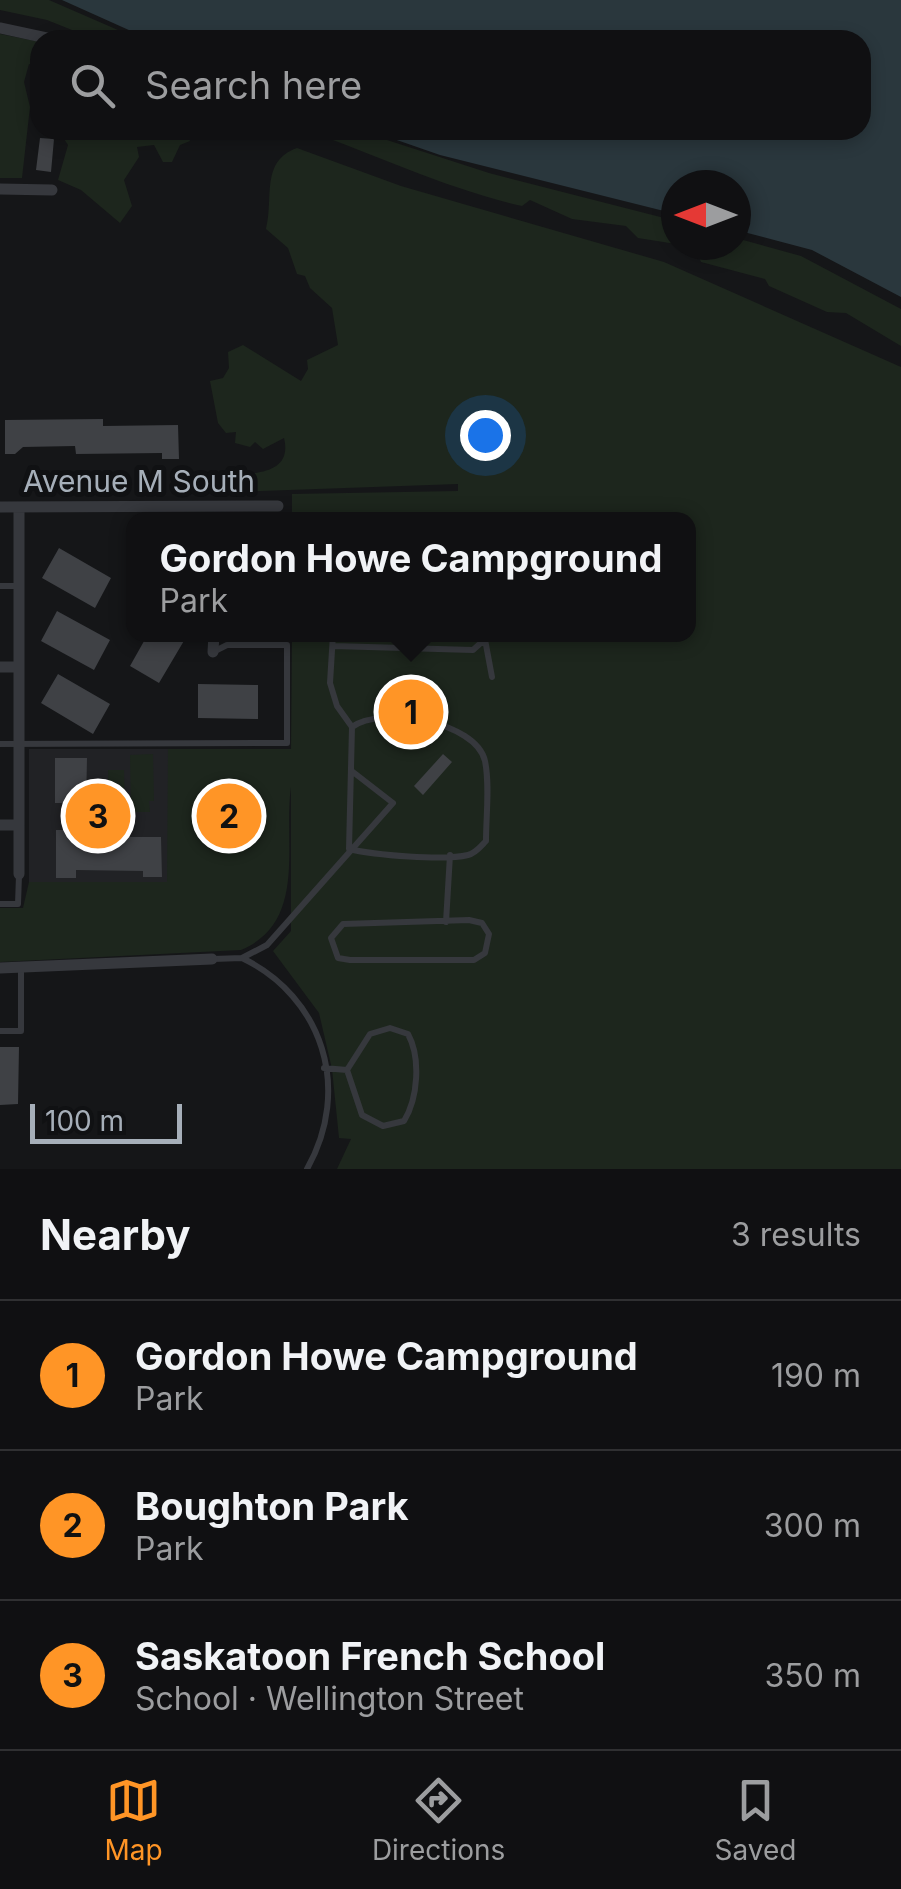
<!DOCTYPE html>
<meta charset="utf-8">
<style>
body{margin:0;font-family:Inter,sans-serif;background:#19191b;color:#f1f3f6}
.compass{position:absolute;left:661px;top:170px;width:90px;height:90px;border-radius:50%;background:#101012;box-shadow:0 5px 15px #0003;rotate:270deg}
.scale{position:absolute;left:30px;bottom:25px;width:152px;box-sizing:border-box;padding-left:10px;border:5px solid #a6afb9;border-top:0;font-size:28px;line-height:35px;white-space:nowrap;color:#a6afb9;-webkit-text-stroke:8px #101113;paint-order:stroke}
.you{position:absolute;left:485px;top:435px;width:35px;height:35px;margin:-25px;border:8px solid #fff;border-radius:50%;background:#1a73e8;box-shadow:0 0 0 15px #1a73e833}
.badge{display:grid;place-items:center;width:65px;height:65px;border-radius:50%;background:#ff9526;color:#111;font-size:32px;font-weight:700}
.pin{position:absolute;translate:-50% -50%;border:5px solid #fff;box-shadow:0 2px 10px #0006}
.popup{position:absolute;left:126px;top:512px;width:570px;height:130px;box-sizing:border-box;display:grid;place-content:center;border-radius:20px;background:#101012;filter:drop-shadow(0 2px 8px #0005);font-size:32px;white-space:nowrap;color:#9c9d9f}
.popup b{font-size:38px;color:#f1f3f6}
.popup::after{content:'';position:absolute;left:50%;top:100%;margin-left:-20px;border:20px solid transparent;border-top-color:#101012}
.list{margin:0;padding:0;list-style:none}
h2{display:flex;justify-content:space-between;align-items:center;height:130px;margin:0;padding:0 40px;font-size:42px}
h2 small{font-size:32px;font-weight:400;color:#9c9d9f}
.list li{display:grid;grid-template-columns:65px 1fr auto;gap:30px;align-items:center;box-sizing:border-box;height:150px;padding:0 40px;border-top:2px solid #303032}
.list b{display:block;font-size:38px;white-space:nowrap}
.list p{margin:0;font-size:32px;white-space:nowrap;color:#9c9d9f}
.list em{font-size:32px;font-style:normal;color:#9c9d9f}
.icon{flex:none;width:55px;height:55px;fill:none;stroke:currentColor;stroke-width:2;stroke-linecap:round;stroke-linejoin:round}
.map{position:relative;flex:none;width:901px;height:1169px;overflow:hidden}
.search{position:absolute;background:#101012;box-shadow:0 5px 15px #0003;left:30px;right:30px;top:30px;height:110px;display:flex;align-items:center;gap:25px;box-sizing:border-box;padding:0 35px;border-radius:30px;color:#9c9d9f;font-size:38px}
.sheet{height:580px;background:#101012}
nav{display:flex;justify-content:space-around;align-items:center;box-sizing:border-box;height:140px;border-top:2px solid #303032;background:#101012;font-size:28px;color:#9c9d9f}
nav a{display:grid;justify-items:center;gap:5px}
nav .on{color:#ff9526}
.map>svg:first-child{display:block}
</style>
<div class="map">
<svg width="901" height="1169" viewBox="0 0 901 1169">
<rect width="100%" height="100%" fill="#151618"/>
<path fill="#212225" d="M29,749H168V883L29,882Z"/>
<path fill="#1d261d" d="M0,0H49L141,40H97L47,20L0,10Z
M0,34L40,42V67L29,64L24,82L30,107L22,178H0Z
M58,130H184L190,141L180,145L172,162H163L154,145L137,147L139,157L124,180L132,206L120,223L81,190L58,180L68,145Z
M306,130H356L489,173L676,221V244L638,238L626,226L572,219L530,200L522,206C450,190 376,155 306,130Z
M297,148L401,186L664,262L901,367V1169H337L351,1139L339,1138L332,1069L319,1013L273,951L291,931V787C283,843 308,922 241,950L0,962V908H23L29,882H167L168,749H291L292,635L688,634V520L292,519V494L458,491V484L230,492L187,488L193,477C221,470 296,487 284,438L263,449L255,442L250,447L235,443L236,432L226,433L218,423L210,381L223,378L229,368L228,352L243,345L301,381L308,369L307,360L338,345L332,308L310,288L305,276L297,274L288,248L266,229C274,198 260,161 297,148Z
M736,238L801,256L901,309V346L846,313L827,312L769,286L765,279L701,262L697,253L678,245H736Z
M153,754L154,801H149L150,812H131L130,755Z
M108,770H124L125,811L109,812Z"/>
<path fill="#2a373d" d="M62,0H901V297L812,250L736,230V185H676V214L440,155L368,130H861V40H151Z"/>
<path fill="#3f4145" d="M40,138L54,139L51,172L36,170Z
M103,419V426L178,425L179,459H162V453L76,454L75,446L23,447L15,454H5V420Z
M59,548L111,578L95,608L42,578Z
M57,611L110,640L94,670L41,641Z
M148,634H188L159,683L130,666Z
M58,674L110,704L93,734L41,703Z
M198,684L258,685V719L198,718Z
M443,754L452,762L423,795L414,786Z
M55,758H87L86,807H100L101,851H113V837H161L162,877H143V871L76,870V878H56V830H63V803H55Z
M0,1047H19L18,1104L0,1105Z"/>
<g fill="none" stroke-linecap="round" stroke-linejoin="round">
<path stroke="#36383d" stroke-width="6" d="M0,586H18
M333,634L330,683L337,706L352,727L349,849C374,855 444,861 468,855C476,853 481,846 486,841C486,816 490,785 485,761C476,721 381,706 352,727
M417,634V649
M484,634L492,677
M333,646L473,650L483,641
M0,744L287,743V645H227L215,651
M0,904H18L19,875
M469,920L482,923L489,934L485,953L474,960H350L338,958L331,938L343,924Z
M446,922L450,855
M242,958C323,997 352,1089 307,1169
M213,959L242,958L267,945L393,803L353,772
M390,1028L408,1034C421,1058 418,1098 404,1121L383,1126L362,1115L347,1070L370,1034Z
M0,1031H21V968
M324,1068L347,1070"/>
<path stroke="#36383d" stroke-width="11" d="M0,28L56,40
M0,189L52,190
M0,507L278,506
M213,652L214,634
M0,667H17
M0,825H19
M19,874V507
M0,968L212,959"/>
</g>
<g text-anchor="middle" stroke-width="10" stroke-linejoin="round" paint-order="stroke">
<g font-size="30" fill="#a6afb9" stroke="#101113">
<text x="139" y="492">Avenue M South</text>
</g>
</g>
</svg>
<svg class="compass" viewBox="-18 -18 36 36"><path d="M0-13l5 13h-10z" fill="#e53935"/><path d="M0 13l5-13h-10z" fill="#9c9d9f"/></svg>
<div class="scale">100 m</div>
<div class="you"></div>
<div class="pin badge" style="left:411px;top:712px">1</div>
<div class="popup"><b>Gordon Howe Campground</b>Park</div>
<div class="pin badge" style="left:229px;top:816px">2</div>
<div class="pin badge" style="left:98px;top:816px">3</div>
<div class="search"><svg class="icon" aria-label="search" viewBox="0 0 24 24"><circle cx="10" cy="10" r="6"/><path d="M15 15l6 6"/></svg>Search here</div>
</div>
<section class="sheet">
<h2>Nearby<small>3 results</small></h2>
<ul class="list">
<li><span class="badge">1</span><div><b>Gordon Howe Campground</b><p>Park</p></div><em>190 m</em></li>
<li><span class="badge">2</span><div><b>Boughton Park</b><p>Park</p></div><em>300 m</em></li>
<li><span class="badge">3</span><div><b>Saskatoon French School</b><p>School · Wellington Street</p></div><em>350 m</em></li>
</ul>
</section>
<nav>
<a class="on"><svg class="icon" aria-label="map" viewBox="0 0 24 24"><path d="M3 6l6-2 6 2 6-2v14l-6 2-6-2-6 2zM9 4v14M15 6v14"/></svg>Map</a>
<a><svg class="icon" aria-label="directions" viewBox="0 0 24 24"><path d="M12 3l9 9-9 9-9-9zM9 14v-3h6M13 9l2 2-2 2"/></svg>Directions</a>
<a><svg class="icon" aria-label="saved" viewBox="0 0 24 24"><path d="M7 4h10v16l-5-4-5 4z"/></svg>Saved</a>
</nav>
